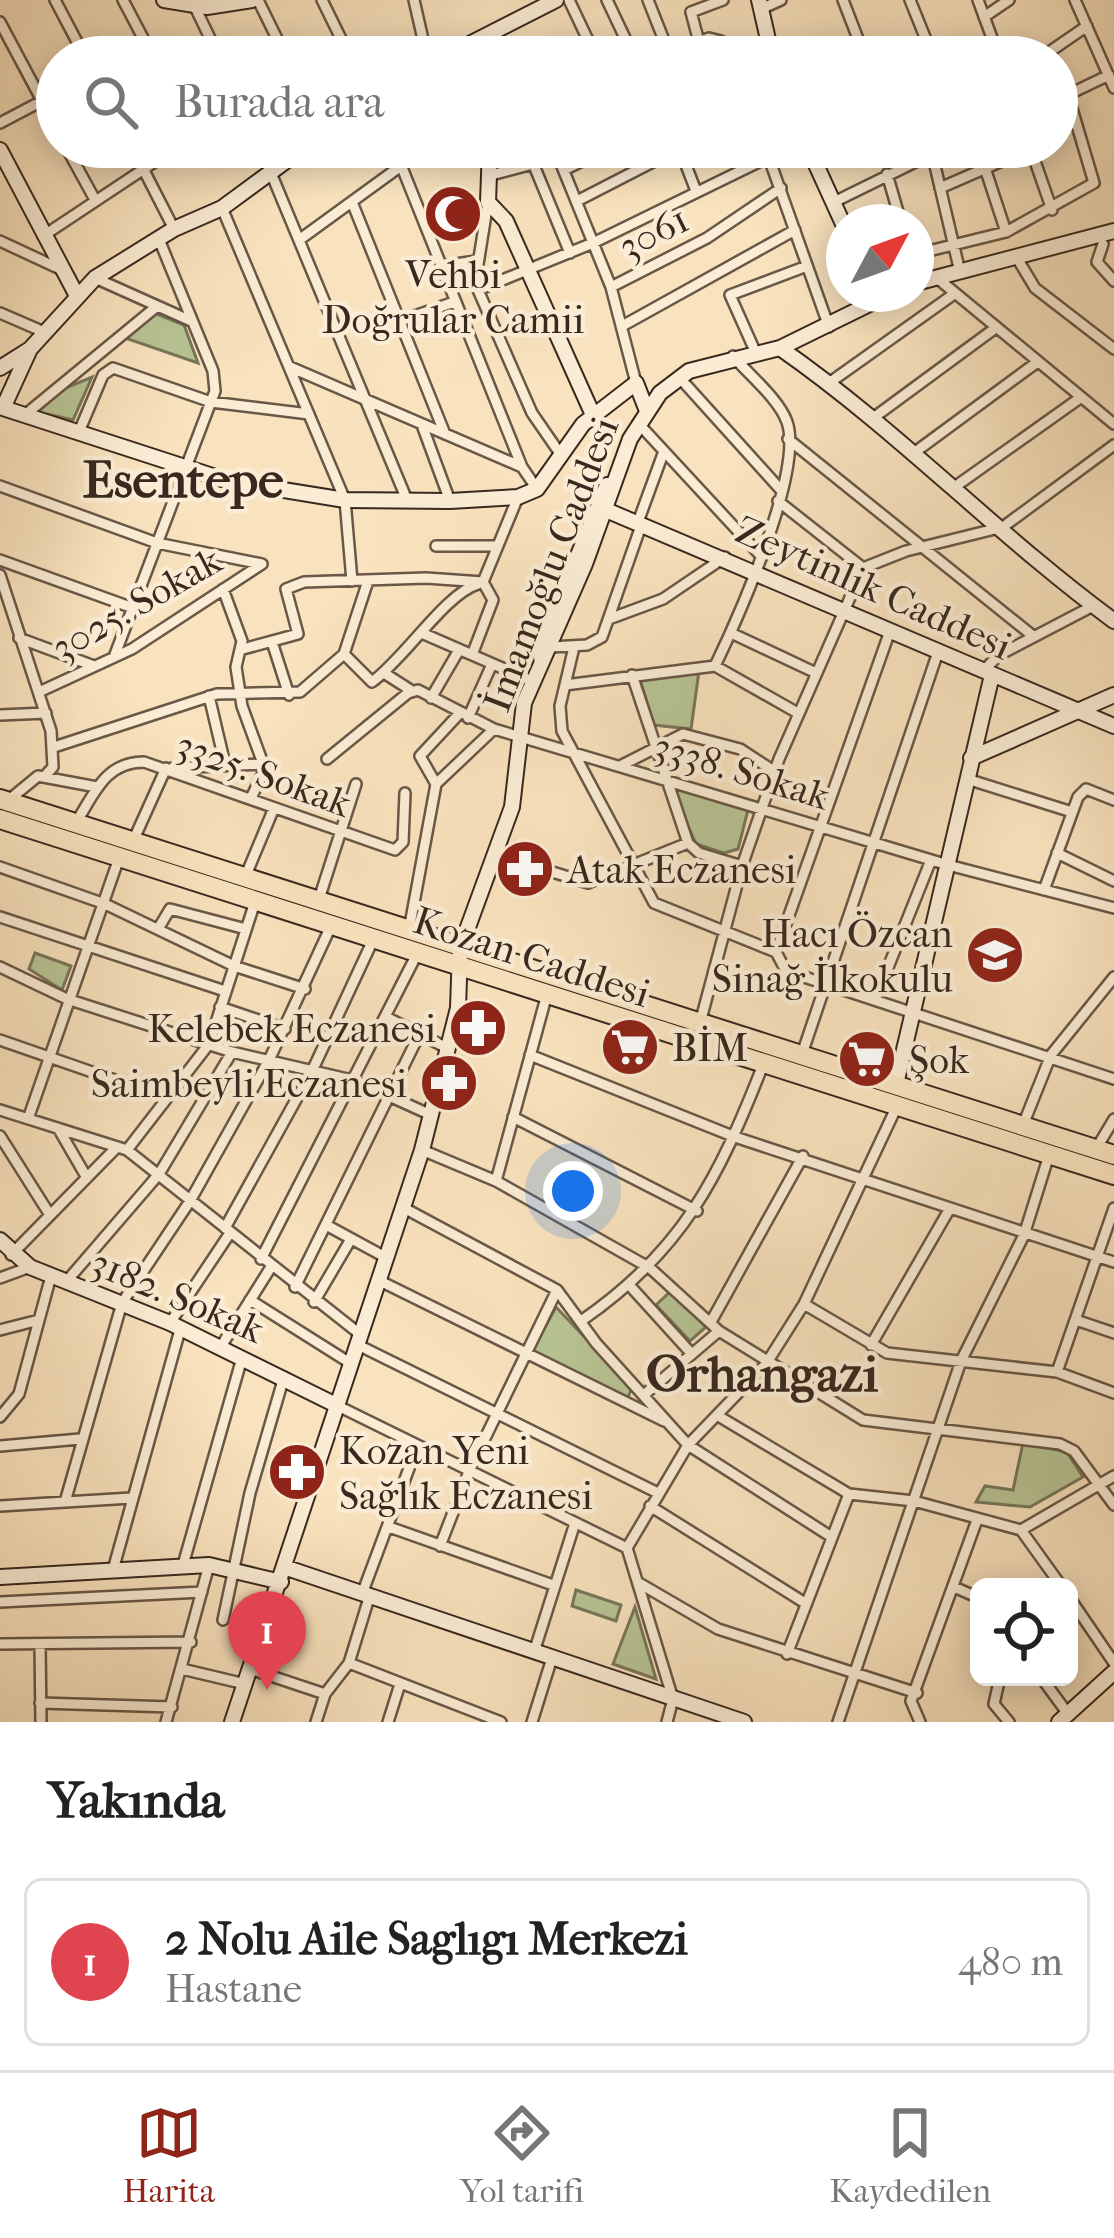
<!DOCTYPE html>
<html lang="tr">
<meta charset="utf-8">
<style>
body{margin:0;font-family:"IM FELL French Canon",serif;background:#f6f6f6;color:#222}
.controls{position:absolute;right:36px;bottom:36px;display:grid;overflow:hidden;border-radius:18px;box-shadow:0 6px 30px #0003}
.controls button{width:108px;height:108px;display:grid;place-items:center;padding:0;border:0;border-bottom:3px solid #e0e0e0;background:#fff;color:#222;font:60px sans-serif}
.compass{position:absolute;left:826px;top:204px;width:108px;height:108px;border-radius:50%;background:#fff;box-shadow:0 6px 30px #0003;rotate:49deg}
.you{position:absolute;left:573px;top:1191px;width:42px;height:42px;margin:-30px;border:9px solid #fff;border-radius:50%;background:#1a73e8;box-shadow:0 0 0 18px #1a73e833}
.badge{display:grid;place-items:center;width:78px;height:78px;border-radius:50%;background:#8f2418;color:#fff;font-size:39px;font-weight:700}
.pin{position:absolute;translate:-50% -99px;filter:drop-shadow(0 3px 6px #0008)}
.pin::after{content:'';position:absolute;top:63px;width:42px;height:36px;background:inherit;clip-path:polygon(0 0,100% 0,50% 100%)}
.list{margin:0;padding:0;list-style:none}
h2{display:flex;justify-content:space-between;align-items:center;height:156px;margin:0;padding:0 48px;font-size:51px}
h2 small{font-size:39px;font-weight:400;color:#767676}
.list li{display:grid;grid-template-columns:78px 1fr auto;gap:36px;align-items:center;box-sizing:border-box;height:168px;margin:0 24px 24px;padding:0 24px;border:3px solid #e0e0e0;border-radius:18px}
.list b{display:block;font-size:45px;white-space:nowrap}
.list p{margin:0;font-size:39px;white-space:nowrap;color:#767676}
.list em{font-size:39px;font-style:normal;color:#767676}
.icon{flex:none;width:66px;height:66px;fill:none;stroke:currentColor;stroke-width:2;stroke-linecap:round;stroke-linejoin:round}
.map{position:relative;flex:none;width:1114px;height:1722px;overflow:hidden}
.search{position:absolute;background:#fff;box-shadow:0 6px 30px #0003;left:36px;right:36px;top:36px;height:132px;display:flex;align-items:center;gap:30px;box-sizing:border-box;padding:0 42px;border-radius:66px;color:#767676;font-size:45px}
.sheet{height:348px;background:#fff}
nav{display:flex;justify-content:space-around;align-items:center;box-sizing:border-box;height:168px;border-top:3px solid #e0e0e0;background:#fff;font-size:33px;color:#767676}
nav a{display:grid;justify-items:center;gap:6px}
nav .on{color:#8f2418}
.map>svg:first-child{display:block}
</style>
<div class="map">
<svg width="1114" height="1722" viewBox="0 0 1114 1722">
<rect width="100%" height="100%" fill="#f9e3be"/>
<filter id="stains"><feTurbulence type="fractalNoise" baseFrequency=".00167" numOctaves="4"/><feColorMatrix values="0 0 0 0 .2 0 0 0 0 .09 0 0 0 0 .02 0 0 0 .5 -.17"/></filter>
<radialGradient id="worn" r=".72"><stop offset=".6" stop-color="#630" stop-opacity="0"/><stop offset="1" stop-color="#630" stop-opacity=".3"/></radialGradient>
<path fill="#b8c595" stroke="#78765a" stroke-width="3" d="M152,312L184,325L198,363L125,338Z
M92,377L73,420L38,412L63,389Z
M699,671L691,729L654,725L640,680Z
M668,783L748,810L738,849L724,853L696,844Z
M35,953L71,966L62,990L29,969Z
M672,1290L706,1327L690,1341L656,1305Z
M556,1307L632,1387L627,1400L532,1351Z
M1023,1443L1067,1452L1083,1477L1030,1507L976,1502L985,1486L1013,1490Z
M576,1590L621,1605L616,1621L572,1606Z
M635,1607L656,1679L613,1664Z"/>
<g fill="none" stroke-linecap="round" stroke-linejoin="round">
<defs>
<path id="street" d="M55,0L85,57
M123,0L153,57
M258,0L286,57
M322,0L350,57
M414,0L427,57
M569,0L596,57
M607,0L634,57
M648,0L669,53
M843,0L865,57
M910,0L933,57
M978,0L999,57
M1075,0L1114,88
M195,7L219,57
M761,9L781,0
M984,17L1009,0
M0,22L57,129
M494,31L505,57
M699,42L691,12L723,0
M659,57L709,38L721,41L728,57
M756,57L769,39
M979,57L997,49
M1042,57L1087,26
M1057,100L1109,75
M0,123L57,93
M66,147L94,198
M132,147L174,229
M265,147L277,169
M679,147L696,191
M765,147L829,327
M900,147L907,164
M1030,147L1052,210
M932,153L960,272
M533,163L570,253
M401,165L522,467L537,489
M564,170L611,147
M986,171L1006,232
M271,173L407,500
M887,174L901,222
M491,175L529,165L548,149L557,154L611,287L636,383
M940,188L1030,149
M577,201L682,147
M352,202L445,434
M488,202L475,283L532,413L561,455
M834,202L946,147
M222,208L345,500L352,581
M43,236L177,147
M299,240L427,147
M0,241L60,269
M1103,244L1097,262L1114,281
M916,254L1006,232L1094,183L1068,95
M1017,258L1035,288L1114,349
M442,266L476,261
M95,278L191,321
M937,278L1114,424
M611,287L707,238L781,188
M478,290L593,243L769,157
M0,313L44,332
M400,321L454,302
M624,325L795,230
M755,351L730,295L807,266
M290,367L522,467
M679,377L780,489
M829,383L954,294
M26,414L156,307
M873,418L994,329
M638,423L762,557
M422,425L450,501
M78,434L103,375L113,368L211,402L309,414
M788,439L1033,636
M915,452L1036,363
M0,486L157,543L262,564
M956,486L1080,398
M778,501L863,568
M638,522L664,451
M436,546H495
M0,560L133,608
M0,575L51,731L53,767L44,777
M223,589L242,641L236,667L242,706L265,769L251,798
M609,619L663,599L725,557
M731,633L814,672
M424,634L532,681
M19,638L94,666
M273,645L289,695
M551,647L587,645L602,637L642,523
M574,647L560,706L562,731L654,903L776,952
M243,649L298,634L286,589L304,582L426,578L483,582
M344,654L372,682C407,656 445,594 478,584
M472,655L493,600L483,582L518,497
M114,657L215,391L213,371L158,237
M715,666C738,618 804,471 787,422C779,399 749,375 733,356
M983,671L999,655L1093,606
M384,673L412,691
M632,675L688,843L699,853L742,866
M565,685L715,666L796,712
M39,692L132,649L262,564
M209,696L225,764
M431,698L459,650
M0,715L46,713
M468,718L492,664
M54,747L217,694L300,692L344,654L368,581
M327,759L408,693L418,690L494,729L948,865L1114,908
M622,765L683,734L740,749L774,771
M172,768L263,764
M967,779L1072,812
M436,784L420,756L459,714
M10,799L38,776L97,787
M77,821C95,792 106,762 144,762L395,850L403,842L405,793
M134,839L166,768
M1057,853L1114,881
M494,854L588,883L688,843
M0,867L105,904L234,966L305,989
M246,875L274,808
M1044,890L1078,797L1086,789L1114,800
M319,899L356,784
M0,917L225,991
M158,929L170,909L246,929
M409,930L436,784L494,729
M776,952L786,971L1114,1079
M776,952L890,631
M0,967L67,999L232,1052L356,1081L431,1115
M875,1000L931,860
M220,1007L285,1029
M388,1018L447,1048
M700,1023L742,866L779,759L863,568L906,551L1003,527L1114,445
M0,1040L167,1098
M802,1054L938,652
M530,1055L735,1137L1114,1262
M0,1110L127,1150L361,1335
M513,1117L697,1211
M28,1119L119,858
M1023,1125L1051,1055L1114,977
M58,1128L87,1178
M0,1136L50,1215
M1096,1149L1114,1119
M127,1150L209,1044L255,902
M422,1150L496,1181L650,1268L719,1331L863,1420L1060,1444L1074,1451L1114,1505
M496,1181L547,994
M404,1208L557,1290L596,1343L688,1445L830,1536
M328,1226L385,1257
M225,1228L313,1069L373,940
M11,1255L117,1147
M261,1259L417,954
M0,1278L30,1267
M378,1280L664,1421
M66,1282L159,1174L232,1052
M295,1287L419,1035
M631,1287L690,1352
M250,1300L350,1363
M314,1302L351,1239
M804,1304L887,1353L1057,1372L1114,1393
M712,1320L803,1156
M1076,1320L1114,1333
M581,1321C683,1251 719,1177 763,1065
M170,1323L230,1233
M0,1330L39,1320
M358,1345L658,1493
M871,1345L949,1210
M220,1348L271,1267
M1057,1372L1114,1208
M645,1394L719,1331
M336,1405L627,1548
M0,1417L19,1394L51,1276
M720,1417L849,1494L914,1501L1021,1530L1062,1587
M0,1446L80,1439
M65,1502L122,1303L190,1201L270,1058L331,926
M0,1506L131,1498
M650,1506L805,1603
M389,1527L553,1585
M1021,1530L1114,1476
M440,1546L470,1469L557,1290
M183,1565L242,1358
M113,1570L180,1330
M639,1583L718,1629L917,1693
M954,1587L979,1598
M362,1594L417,1447
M1069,1597L1114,1663
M0,1602L202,1592
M223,1620L250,1493L284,1377
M0,1644L191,1642
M40,1644L41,1722
M534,1652L575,1523
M787,1654L849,1494
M349,1663L501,1722
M182,1669L245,1684
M250,1669L325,1694
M1000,1677L994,1704L1009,1722
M1041,1677L1068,1714
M40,1703L172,1707
M166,1722L209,1565
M316,1722L325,1694L349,1663L369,1598
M388,1722L400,1684
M532,1722L552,1658
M667,1722L673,1699L627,1548L688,1445L766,1364L804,1304L897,1106
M838,1722L961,1361L1024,1235L1049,1155
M920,1722L911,1701L977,1520"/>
<path id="secondary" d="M164,0L207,7L252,0
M759,0L772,57
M444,57L556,0
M490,147L488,202L506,221L593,415
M808,147L844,226
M0,150L76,294
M916,283L1114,231
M780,348C899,431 998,536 1114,621
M30,349L3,408L228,481L345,500L450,501L518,497L537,489L583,424L636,383L647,411
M0,368L30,349L95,278L174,229L222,208L305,147
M606,510L1114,726
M541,658V645L607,485
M971,758L1114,695
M896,1084L992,675
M0,1240L30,1267L170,1323L334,1404
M287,1568L744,1722
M0,1577L209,1565L281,1582
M232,1722L422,1150L458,1008L460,949L512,807L524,703L585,564L630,439L660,393L689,371L780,348L890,294
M1059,1722L1114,1672"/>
<path id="highway" d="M0,799L1114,1155
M0,819L1114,1175"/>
</defs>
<use href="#street" stroke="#695747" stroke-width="14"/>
<use href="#secondary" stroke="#39281f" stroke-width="18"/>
<use href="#highway" stroke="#39281f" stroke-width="22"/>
<use href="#street" stroke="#fbedd5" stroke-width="9"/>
<use href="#secondary" stroke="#fbedd5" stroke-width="14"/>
<use href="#highway" stroke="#f9e3be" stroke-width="18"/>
</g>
<defs>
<symbol id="mosque-disc" viewBox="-11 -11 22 22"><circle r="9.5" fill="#8f2418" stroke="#fbedd5"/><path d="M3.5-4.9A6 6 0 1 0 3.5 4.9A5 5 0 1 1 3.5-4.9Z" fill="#fff"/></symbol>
<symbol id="pharmacy-disc" viewBox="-11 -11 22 22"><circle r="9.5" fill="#8f2418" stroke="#fbedd5"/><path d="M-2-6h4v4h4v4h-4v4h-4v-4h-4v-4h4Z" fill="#fff"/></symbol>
<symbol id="school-disc" viewBox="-11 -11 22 22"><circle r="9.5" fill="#8f2418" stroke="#fbedd5"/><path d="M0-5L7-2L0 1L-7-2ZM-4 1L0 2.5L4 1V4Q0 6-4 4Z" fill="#fff"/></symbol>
<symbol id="supermarket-disc" viewBox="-11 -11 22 22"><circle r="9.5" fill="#8f2418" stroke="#fbedd5"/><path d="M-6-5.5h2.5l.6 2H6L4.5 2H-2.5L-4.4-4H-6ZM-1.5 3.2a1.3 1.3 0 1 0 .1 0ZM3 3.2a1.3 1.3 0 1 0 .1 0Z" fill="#fff"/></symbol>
</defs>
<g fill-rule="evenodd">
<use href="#mosque-disc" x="420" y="181" width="66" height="66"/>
<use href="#pharmacy-disc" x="492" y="836" width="66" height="66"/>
<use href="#school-disc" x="962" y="922" width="66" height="66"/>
<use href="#pharmacy-disc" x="445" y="995" width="66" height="66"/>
<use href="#supermarket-disc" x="597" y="1014" width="66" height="66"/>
<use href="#supermarket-disc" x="834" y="1026" width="66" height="66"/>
<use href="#pharmacy-disc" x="416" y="1050" width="66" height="66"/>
<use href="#pharmacy-disc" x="264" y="1439" width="66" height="66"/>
</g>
<g text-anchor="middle" stroke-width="9" stroke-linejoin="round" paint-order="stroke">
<g font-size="39" fill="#39281f" stroke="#fbedd5">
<text transform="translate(653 232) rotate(-27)" y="14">3061</text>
<text transform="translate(550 564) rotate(-69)" y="14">İmamoğlu Caddesi</text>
<text transform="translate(874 587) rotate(24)" y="14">Zeytinlik Caddesi</text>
<text transform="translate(136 603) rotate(-30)" y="14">3025. Sokak</text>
<text transform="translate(742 770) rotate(17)" y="14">3338. Sokak</text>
<text transform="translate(264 773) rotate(20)" y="14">3325. Sokak</text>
<text transform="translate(532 956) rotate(18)" y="14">Kozan Caddesi</text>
<text transform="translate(178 1295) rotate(23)" y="14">3182. Sokak</text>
</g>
<g font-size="39" fill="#39281f" stroke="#fbedd5" text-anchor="start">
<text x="453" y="288" text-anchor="middle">Vehbi<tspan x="453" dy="45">Doğrular Camii</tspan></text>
<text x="567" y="883">Atak Eczanesi</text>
<text x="953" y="947" text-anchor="end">Hacı Özcan<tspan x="953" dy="45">Sinağ İlkokulu</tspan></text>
<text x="436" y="1042" text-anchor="end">Kelebek Eczanesi</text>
<text x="672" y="1061">BİM</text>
<text x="909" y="1073">Şok</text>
<text x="407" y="1097" text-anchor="end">Saimbeyli Eczanesi</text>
<text x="339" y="1464">Kozan Yeni<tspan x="339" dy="45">Sağlık Eczanesi</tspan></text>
</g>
<g font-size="51" font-weight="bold" fill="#39281f" stroke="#fbedd5">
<text x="183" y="497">Esentepe</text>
<text x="762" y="1391">Orhangazi</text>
</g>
</g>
<rect width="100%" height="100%" filter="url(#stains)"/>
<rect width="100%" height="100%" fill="url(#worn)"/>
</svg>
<div class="controls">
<button><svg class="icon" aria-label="locate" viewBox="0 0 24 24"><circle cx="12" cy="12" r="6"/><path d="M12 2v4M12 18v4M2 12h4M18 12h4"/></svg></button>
</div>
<svg class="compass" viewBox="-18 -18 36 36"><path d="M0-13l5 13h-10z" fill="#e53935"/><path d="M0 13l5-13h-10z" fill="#767676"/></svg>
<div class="you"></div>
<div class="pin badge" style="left:267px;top:1690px;background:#e0444e">1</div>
<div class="search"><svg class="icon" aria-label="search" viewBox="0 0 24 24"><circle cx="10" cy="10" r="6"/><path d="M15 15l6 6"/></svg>Burada ara</div>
</div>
<section class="sheet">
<h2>Yakında<small></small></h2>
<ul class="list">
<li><span class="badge" style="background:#e0444e">1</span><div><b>2 Nolu Aile Saglıgı Merkezi</b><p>Hastane</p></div><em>480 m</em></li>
</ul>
</section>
<nav>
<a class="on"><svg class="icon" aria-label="map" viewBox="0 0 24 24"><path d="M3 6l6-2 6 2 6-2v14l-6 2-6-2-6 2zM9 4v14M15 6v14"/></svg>Harita</a>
<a><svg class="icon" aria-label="directions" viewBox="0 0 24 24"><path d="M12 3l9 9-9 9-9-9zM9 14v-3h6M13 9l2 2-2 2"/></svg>Yol tarifi</a>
<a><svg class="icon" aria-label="saved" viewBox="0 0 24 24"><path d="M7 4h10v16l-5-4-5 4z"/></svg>Kaydedilen</a>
</nav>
